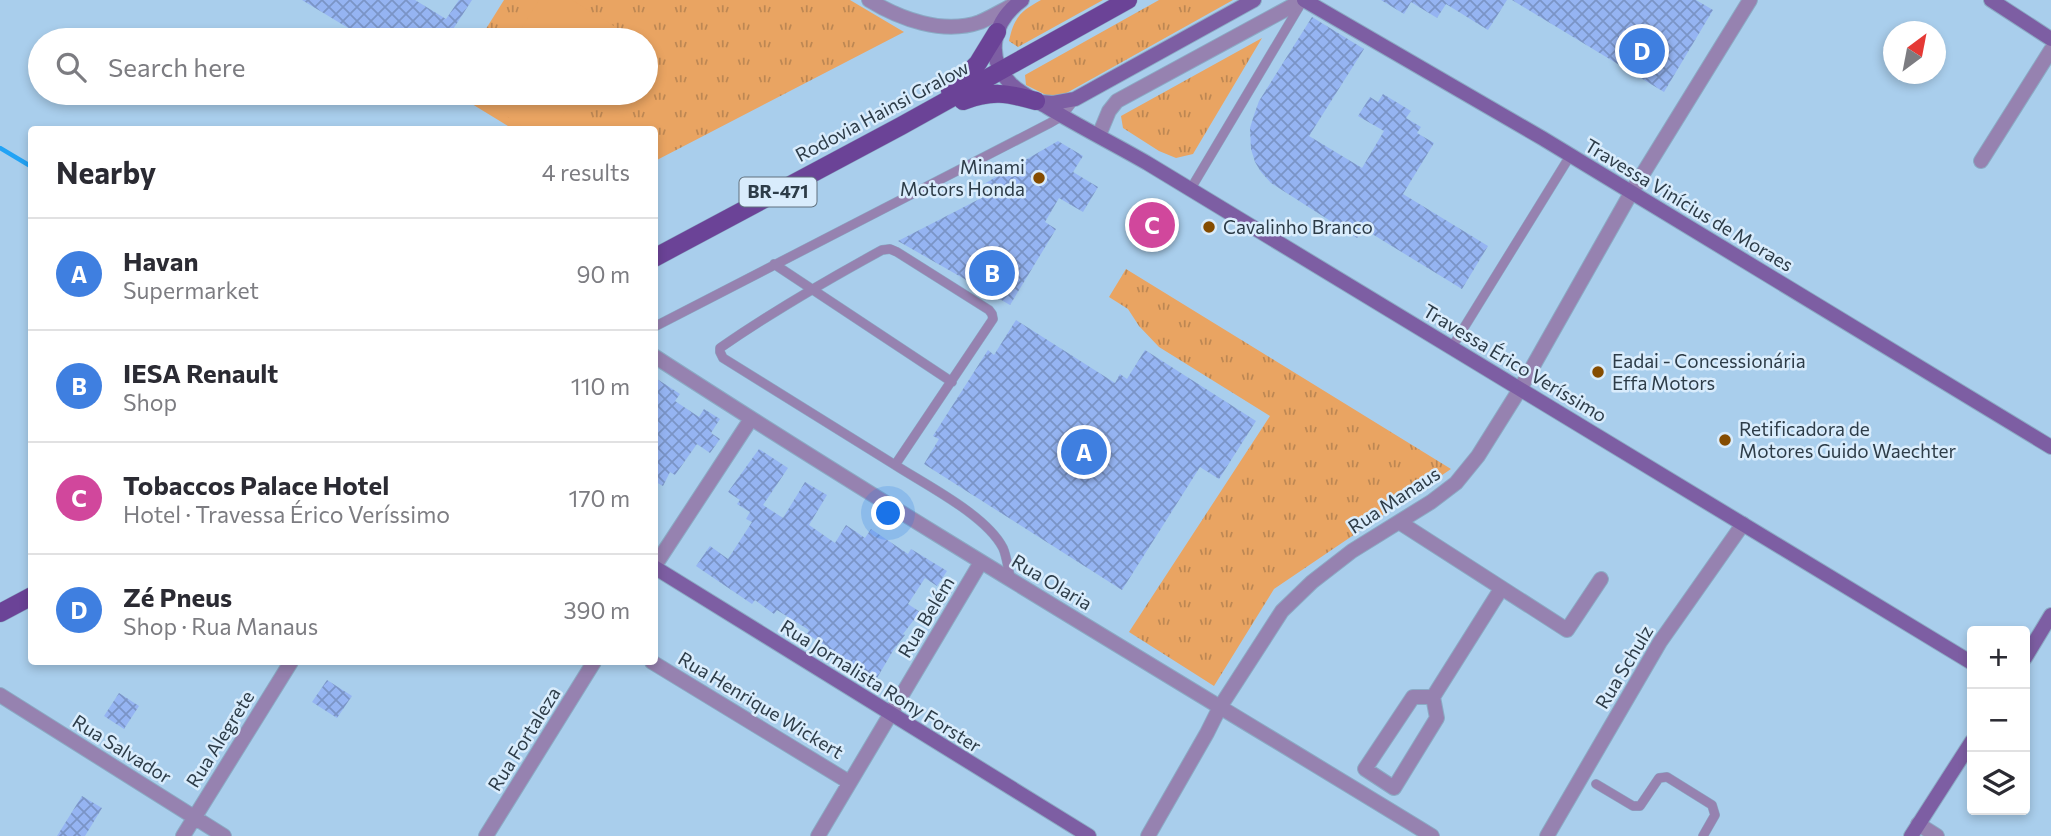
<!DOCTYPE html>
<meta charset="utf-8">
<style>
body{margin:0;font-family:Commissioner,sans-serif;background:#f7f7f7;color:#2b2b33}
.controls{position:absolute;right:21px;bottom:21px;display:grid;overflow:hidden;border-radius:7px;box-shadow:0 4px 10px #0003}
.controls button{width:63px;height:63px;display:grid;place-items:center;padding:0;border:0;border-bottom:2px solid #e1e1e2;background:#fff;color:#2b2b33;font:35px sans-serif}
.compass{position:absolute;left:1883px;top:21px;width:63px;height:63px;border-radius:50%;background:#fff;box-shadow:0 4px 10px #0003;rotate:32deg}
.you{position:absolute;left:889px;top:514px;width:24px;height:24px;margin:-18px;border:5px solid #fff;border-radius:50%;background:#1a73e8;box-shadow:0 0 0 10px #1a73e833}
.badge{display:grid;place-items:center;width:46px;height:46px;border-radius:50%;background:#111827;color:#fff;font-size:23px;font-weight:700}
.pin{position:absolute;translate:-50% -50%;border:4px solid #fff;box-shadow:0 2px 7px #0006}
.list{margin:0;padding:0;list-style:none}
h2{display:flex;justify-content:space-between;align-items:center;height:91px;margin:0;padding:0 28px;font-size:30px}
h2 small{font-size:23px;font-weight:400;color:#7c7c81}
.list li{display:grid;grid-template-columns:46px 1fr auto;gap:21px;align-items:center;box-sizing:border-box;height:112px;padding:0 28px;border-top:2px solid #e1e1e2}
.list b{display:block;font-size:26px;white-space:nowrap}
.list p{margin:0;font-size:23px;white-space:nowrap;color:#7c7c81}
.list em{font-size:23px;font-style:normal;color:#7c7c81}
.icon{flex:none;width:38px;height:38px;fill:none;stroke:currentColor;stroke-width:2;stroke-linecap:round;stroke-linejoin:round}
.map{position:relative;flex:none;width:2051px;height:836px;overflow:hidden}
.search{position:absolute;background:#fff;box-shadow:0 4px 10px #0003;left:28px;top:28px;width:630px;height:77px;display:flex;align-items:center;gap:18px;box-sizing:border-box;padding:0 24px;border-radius:38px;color:#7c7c81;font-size:26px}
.panel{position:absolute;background:#fff;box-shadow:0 4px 10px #0003;left:28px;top:126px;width:630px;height:539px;border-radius:7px}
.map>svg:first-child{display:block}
</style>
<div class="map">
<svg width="2051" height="836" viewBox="0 0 2051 836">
<defs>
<pattern id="grass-tufts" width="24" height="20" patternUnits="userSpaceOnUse" patternTransform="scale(1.75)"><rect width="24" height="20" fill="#e9a462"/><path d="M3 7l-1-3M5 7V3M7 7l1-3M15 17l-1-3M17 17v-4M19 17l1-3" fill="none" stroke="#bd8753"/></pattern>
<pattern id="building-cross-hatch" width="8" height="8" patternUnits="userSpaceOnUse" patternTransform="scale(1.75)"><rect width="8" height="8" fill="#95b4f2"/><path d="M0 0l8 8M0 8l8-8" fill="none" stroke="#7a94c6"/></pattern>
</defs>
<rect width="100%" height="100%" fill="#a9ceec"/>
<path fill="url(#grass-tufts)" d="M504,0H850L904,32L655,161L654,130L513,129L454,93H646V40H479Z
M1041,0H1103L1018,47L1009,41C1014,17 1021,11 1041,0Z
M1159,0H1233L1063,95H1046L1026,85L1025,75Z
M1262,38L1193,154L1176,158L1159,151L1123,128L1121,116Z
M1126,269L1451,469L1274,589L1214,686L1129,632L1270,416L1159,347L1139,326L1128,309L1109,297Z"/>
<path fill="#e9a462" d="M539,0H572L617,28L609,40H514Z
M482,93H577L554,129H527L478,99Z"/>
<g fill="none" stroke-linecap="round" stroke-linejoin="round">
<path stroke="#22a3f5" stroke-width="4.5" d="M0,148L32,167"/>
</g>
<path fill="url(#building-cross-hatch)" d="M302,0H415L446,19L459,0H472L446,40H368Z
M1381,0H1507L1488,30L1446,4L1437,18L1411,2L1404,14Z
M1512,0H1696L1713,10L1664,92Z
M1312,17L1364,49L1309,136L1362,168L1384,131L1358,116L1370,97L1378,102L1383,94L1411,111L1406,118L1421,127L1417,133L1434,143L1403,194L1488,246L1462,289L1364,229L1357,238L1271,183L1261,172L1255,162L1251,149L1250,128L1254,115L1259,101Z
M1058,141L1083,156L1073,172L1098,187L1083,212L1059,198L1045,222L1056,229L1010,305L898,241L995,191L984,184Z
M1016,320L1115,383L1120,374L1127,379L1145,350L1256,421L1219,479L1200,467L1122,590L924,464L939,439L933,436L988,350L994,355Z
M654,377L680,394L675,401L699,417L704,409L720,419L711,433L720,439L710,453L697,444L675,475L670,472L663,486L654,481Z
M759,449L788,468L763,505L783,518L805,482L827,495L809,525L835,543L846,525L865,538L871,529L908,554L911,549L947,571L937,586L925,578L908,604L920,612L903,634L905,635L894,649L877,678L827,649L828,647L807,634L809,630L777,610L774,614L755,600L752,604L696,566L710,546L728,559L752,522L746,519L750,512L737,504L740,500L728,492Z
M327,680L352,696L337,718L312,702Z
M119,693L139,706L124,729L104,716Z
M82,796L102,808L85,836H57Z"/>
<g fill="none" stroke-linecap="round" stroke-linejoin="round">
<defs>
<path id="lane" d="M1190,190L1302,2
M890,249L897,252L989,310L992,314L993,319L895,465L723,358L720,352V348C772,312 827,280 882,250Z
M774,264L952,382
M654,327L1050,123L1062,116L1075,99
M1452,347L1570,156
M895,465C926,485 986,515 1003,548C1007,557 1008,570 1011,580
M1596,784L1633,806H1640L1659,778L1667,777L1712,805L1715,815L1703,836"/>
<path id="street" d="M869,0C900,19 943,35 980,22C992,17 1003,10 1015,4
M1099,135L1109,111L1117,101L1303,0
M1981,161L2051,50
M654,356C910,522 1172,677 1432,836
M1399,522L1567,630L1601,579
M654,567L751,419
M652,662L849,782
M0,695L224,836
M1433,697H1413L1365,769L1394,788L1437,718L1433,697L1501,589
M1918,824L1937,836
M183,836L291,662
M486,836L594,662
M818,836L981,562
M1148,836L1207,733L1220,707L1282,611L1312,582L1352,551L1431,502L1456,483L1478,456L1520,389L1631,193L1750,0
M1547,836L1660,642L1743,524"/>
<path id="secondary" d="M1022,0C993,21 984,57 1011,84C1021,94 1035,100 1047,107C1080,127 1114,144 1147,163L1972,663
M1304,0L1542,138L2051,447
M1991,0L2051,39
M1041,102L1053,103L1075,99L1254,0
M654,567L1089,836
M2025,658L2051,615
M1911,836L1972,741"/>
<path id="primary" d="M950,91L978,63L997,32
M963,101C992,90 1007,93 1036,101
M654,258L901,126L1128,0
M0,613L32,596"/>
</defs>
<use href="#lane" stroke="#8babc5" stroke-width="10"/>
<use href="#street" stroke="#8babc5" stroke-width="16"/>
<use href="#secondary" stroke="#8babc5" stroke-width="16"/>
<use href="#primary" stroke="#8babc5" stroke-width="19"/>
<use href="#lane" stroke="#9682b0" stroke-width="9"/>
<use href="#street" stroke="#9682b0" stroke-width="14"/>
<use href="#secondary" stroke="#7d5ea3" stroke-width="14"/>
<use href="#primary" stroke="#6b4397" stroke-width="18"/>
</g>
<g fill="#854c00" stroke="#d9ecfc" stroke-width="2.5">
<circle cx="1039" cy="178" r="7"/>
<circle cx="1209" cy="227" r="7"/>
<circle cx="1598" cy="372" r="7"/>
<circle cx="1725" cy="440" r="7"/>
</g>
<g text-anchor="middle" stroke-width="5" stroke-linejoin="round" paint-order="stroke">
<rect fill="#d9ecfc" stroke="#61717e" stroke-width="2" x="739.5" y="177.5" width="77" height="29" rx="5"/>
<g font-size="18" font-weight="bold" fill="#2d3c48">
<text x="778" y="198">BR-471</text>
</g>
<g font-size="19" fill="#2d3c48" stroke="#d9ecfc">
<text transform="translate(882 111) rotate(-28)" y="7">Rodovia Hainsi Gralow</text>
<text transform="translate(1689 205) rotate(31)" y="7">Travessa Vinícius de Moraes</text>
<text transform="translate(1515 363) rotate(31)" y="7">Travessa Érico Veríssimo</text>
<text transform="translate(1394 500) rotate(-33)" y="7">Rua Manaus</text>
<text transform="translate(1052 582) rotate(31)" y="7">Rua Olaria</text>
<text transform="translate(926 617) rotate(-59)" y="7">Rua Belém</text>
<text transform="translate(1624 667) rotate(-59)" y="7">Rua Schulz</text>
<text transform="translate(881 686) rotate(32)" y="7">Rua Jornalista Rony Forster</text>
<text transform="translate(761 705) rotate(31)" y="7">Rua Henrique Wickert</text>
<text transform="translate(220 739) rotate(-58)" y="7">Rua Alegrete</text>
<text transform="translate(524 739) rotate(-58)" y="7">Rua Fortaleza</text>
<text transform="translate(122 749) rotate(32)" y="7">Rua Salvador</text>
</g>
<g font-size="19" fill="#2d3c48" stroke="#d9ecfc" text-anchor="start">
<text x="1025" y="174" text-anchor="end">Minami<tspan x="1025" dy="22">Motors Honda</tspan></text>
<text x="1223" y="234">Cavalinho Branco</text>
<text x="1612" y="368">Eadai - Concessionária<tspan x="1612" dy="22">Effa Motors</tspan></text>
<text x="1739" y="436">Retificadora de<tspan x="1739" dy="22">Motores Guido Waechter</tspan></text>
</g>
</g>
</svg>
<div class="controls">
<button>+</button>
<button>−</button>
<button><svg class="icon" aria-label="layers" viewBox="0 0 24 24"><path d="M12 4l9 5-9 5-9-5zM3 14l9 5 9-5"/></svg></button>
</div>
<svg class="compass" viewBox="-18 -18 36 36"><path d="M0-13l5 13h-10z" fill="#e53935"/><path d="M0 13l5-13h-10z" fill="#7c7c81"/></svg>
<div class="you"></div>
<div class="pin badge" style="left:1084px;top:452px;background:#3f7fe0">A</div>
<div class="pin badge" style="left:992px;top:273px;background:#3f7fe0">B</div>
<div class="pin badge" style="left:1152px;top:225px;background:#d1479c">C</div>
<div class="pin badge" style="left:1642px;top:51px;background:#3f7fe0">D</div>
<div class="search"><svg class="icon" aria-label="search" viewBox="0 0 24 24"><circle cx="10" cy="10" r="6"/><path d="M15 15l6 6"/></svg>Search here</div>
<section class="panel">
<h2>Nearby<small>4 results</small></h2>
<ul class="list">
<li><span class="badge" style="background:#3f7fe0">A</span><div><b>Havan</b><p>Supermarket</p></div><em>90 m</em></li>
<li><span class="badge" style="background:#3f7fe0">B</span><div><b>IESA Renault</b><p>Shop</p></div><em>110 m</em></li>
<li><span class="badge" style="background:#d1479c">C</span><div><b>Tobaccos Palace Hotel</b><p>Hotel · Travessa Érico Veríssimo</p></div><em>170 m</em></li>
<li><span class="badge" style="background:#3f7fe0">D</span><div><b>Zé Pneus</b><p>Shop · Rua Manaus</p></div><em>390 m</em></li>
</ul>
</section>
</div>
